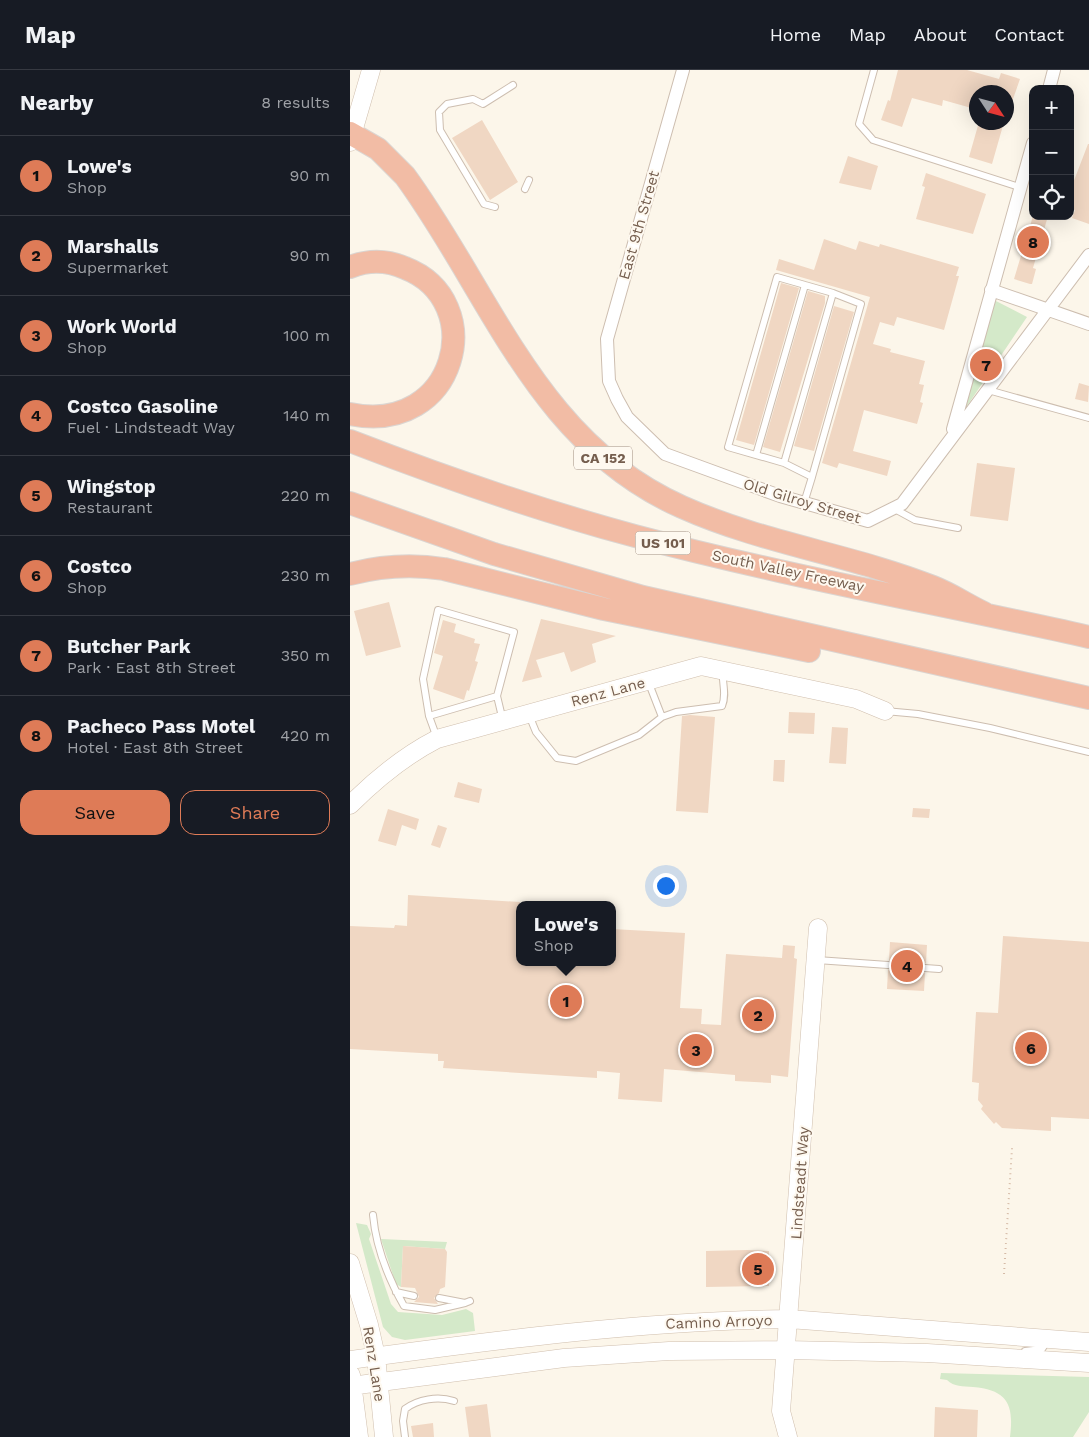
<!DOCTYPE html>
<meta charset="utf-8">
<style>
body{margin:0;font-family:"Work Sans",sans-serif;background:#242831;color:#f1f3f6}
.controls{position:absolute;right:15px;top:15px;display:grid;overflow:hidden;border-radius:10px;box-shadow:0 5px 20px #0002}
.controls button{width:45px;height:45px;display:grid;place-items:center;padding:0;border:0;border-bottom:1px solid #363941;background:#171b24;color:#f1f3f6;font:25px sans-serif}
.compass{position:absolute;left:619px;top:15px;width:45px;height:45px;border-radius:50%;background:#171b24;box-shadow:0 5px 20px #0002;rotate:126deg}
.you{position:absolute;left:315px;top:815px;width:18px;height:18px;margin:-12px;border:4px solid #fff;border-radius:50%;background:#1a73e8;box-shadow:0 0 0 8px #1a73e833}
.badge{display:grid;place-items:center;width:32px;height:32px;border-radius:50%;background:#de7b57;color:#111;font-size:16px;font-weight:700}
.pin{position:absolute;translate:-50% -50%;border:2px solid #fff;box-shadow:0 1px 5px #0006}
.popup{position:absolute;left:166px;top:831px;width:100px;height:65px;box-sizing:border-box;display:grid;place-content:center;border-radius:10px;background:#171b24;filter:drop-shadow(0 1px 4px #0005);font-size:16px;white-space:nowrap;color:#9ea1a6}
.popup b{font-size:19px;color:#f1f3f6}
.popup::after{content:'';position:absolute;left:50%;top:100%;margin-left:-10px;border:10px solid transparent;border-top-color:#171b24}
.list{margin:0;padding:0;list-style:none}
h2{display:flex;justify-content:space-between;align-items:center;height:65px;margin:0;padding:0 20px;font-size:21px}
h2 small{font-size:16px;font-weight:400;color:#9ea1a6}
.list li{display:grid;grid-template-columns:32px 1fr auto;gap:15px;align-items:center;box-sizing:border-box;height:80px;padding:0 20px;border-top:1px solid #363941}
.list b{display:block;font-size:19px;white-space:nowrap}
.list p{margin:0;font-size:16px;white-space:nowrap;color:#9ea1a6}
.list em{font-size:16px;font-style:normal;color:#9ea1a6}
.actions{display:flex;gap:10px;padding:15px 20px}
.actions a{flex:1;padding:11px 0;border:1px solid #de7b57;border-radius:15px;text-align:center;font-size:18px;color:#de7b57}
.actions .main{background:#de7b57;color:#111}
.icon{flex:none;width:28px;height:28px;fill:none;stroke:currentColor;stroke-width:2;stroke-linecap:round;stroke-linejoin:round}
.map{position:relative;flex:none;width:739px;height:1367px;overflow:hidden}
header{display:flex;align-items:center;gap:30px;box-sizing:border-box;height:70px;padding:0 25px;background:#171b24;border-bottom:1px solid #363941}
header strong{font-size:24px}
nav{display:flex;gap:28px;margin-inline-start:auto;font-size:18px}
main{display:flex}
aside{flex:1;background:#171b24}
.map>svg:first-child{display:block}
</style>
<header>
<strong>Map</strong>
<nav><a>Home</a><a>Map</a><a>About</a><a>Contact</a></nav>
</header>
<main>
<aside>
<h2>Nearby<small>8 results</small></h2>
<ul class="list">
<li><span class="badge">1</span><div><b>Lowe's</b><p>Shop</p></div><em>90 m</em></li>
<li><span class="badge">2</span><div><b>Marshalls</b><p>Supermarket</p></div><em>90 m</em></li>
<li><span class="badge">3</span><div><b>Work World</b><p>Shop</p></div><em>100 m</em></li>
<li><span class="badge">4</span><div><b>Costco Gasoline</b><p>Fuel · Lindsteadt Way</p></div><em>140 m</em></li>
<li><span class="badge">5</span><div><b>Wingstop</b><p>Restaurant</p></div><em>220 m</em></li>
<li><span class="badge">6</span><div><b>Costco</b><p>Shop</p></div><em>230 m</em></li>
<li><span class="badge">7</span><div><b>Butcher Park</b><p>Park · East 8th Street</p></div><em>350 m</em></li>
<li><span class="badge">8</span><div><b>Pacheco Pass Motel</b><p>Hotel · East 8th Street</p></div><em>420 m</em></li>
</ul>
<div class="actions"><a class="main">Save</a><a>Share</a></div>
</aside>
<div class="map">
<svg width="739" height="1367" viewBox="0 0 739 1367">
<rect width="100%" height="100%" fill="#fcf6ea"/>
<path fill="#d4e9c9" d="M644,230L677,247L613,342Z
M6,1153L17,1155L21,1164L19,1169L41,1234L48,1242L92,1245L116,1239L123,1243L125,1261L55,1270L42,1267L33,1257Z
M31,1169L97,1172L95,1179L53,1176L51,1217L46,1214Z
M591,1303L739,1307V1342L723,1367H660C664,1335 658,1320 623,1317C613,1316 604,1317 597,1310L590,1309Z"/>
<path fill="#f0d7c3" d="M548,0H617L649,9L651,3L670,9L658,43H656V22H626L625,39L593,30L592,36L562,28L552,57L531,50L538,30L540,31Z
M132,50L168,112L140,130L102,68Z
M629,52H654L642,94L619,87Z
M738,74H739V154L722,148L725,140L720,138V121Z
M498,86L528,96L521,120L489,113Z
M576,103L636,124L623,164L566,149L575,117L572,116Z
M683,146H698L683,198L686,199L682,214H680L664,209Z
M474,169L506,180L509,171L529,177L530,174L609,197L606,206H609L594,260L547,247L544,256L530,252L523,274L541,279L540,282L575,291L569,314L574,315L570,332L573,333L567,354L514,340L503,381L541,391L537,406L489,393L487,398L472,393L520,227L426,200L429,189L464,200Z
M431,213L449,218L404,375L386,370Z
M458,221L475,226V233L430,382L413,377Z
M484,236L504,242L464,381L444,376Z
M729,313L739,316L738,332L725,329Z
M627,393L665,398L658,451L620,446Z
M39,532L51,577L16,586L4,541Z
M191,549L266,566L242,574L246,592L221,602L214,582L186,590L192,607L172,612Z
M93,550L106,554L104,562L125,569L124,573L130,574L125,591L128,592L119,621L117,620L114,630L83,619L93,586L84,583Z
M439,642L465,643L464,664L438,663Z
M340,645L365,647L358,743L326,741L332,646Z
M482,657L498,658L496,694L479,693Z
M424,690H435L434,712L423,711Z
M108,712L132,719L129,733L104,727Z
M563,738L580,739L579,748L562,747Z
M38,739L69,749L66,760L52,755L46,776L28,771Z
M88,755L97,758L90,778L81,775Z
M58,825L170,832V892H262V859L335,863L330,938L352,939L351,954L371,955L376,884L432,888L433,875L445,876L444,888L447,889L438,1007L421,1005V1013L385,1011V1005L314,999L312,1032L268,1029L270,1003L247,1001V1008L93,998L94,991H88V984L0,979V856L44,858L45,855L57,856Z
M653,866L739,872V1049L701,1047V1061L652,1058L646,1052L644,1054L631,1039L633,1036L628,1030L629,1013L622,1012L626,942L648,943Z
M540,872L577,875L576,893L570,898L575,903L574,921L537,919L538,900L543,895L539,890Z
M53,1176L95,1179L97,1182L95,1217L90,1219L89,1223L84,1228L88,1234L64,1232L69,1227L65,1218L51,1217Z
M397,1180L419,1181V1216L356,1217V1181Z
M137,1334L141,1367H119L115,1337Z
M585,1337L628,1340L627,1367H584Z
M83,1353L84,1367H63L61,1356Z"/>
<g fill="none" stroke-linecap="round" stroke-linejoin="round">
<defs>
<path id="lane" d="M524,0L509,54L523,70L669,117
M175,119L179,110
M145,137L134,134L90,60L89,42L97,34L123,29L133,34L163,15
M638,320L739,348
M406,385L455,215
M434,393L483,223
M454,433L462,407L511,234L483,223L427,207L378,377L434,393L462,407
M543,438L565,450L608,458
M535,641L568,644L640,658L739,682
M179,645L186,662L207,688L226,691L289,665L312,647L298,611
M79,646L147,626
M312,647L326,642L372,636C377,624 372,615 373,603
M87,668L79,646L73,609L88,540L164,562L147,626L153,651
M467,890L538,895
M575,898L589,899
M23,1145C26,1178 38,1208 54,1236L85,1240L115,1233
M46,1222L64,1226
M89,1228L115,1233L120,1231
M675,1281L692,1279L698,1270
M55,1367L53,1351L55,1339C68,1329 88,1326 104,1331"/>
<path id="street" d="M333,0L257,269L259,311L267,329L277,347L315,384L430,426L518,451L552,434L739,185
M699,19L704,0
M641,220L739,254
M603,359L683,73"/>
<path id="secondary" d="M0,72L21,0
M0,735C26,709 54,686 87,669L351,596L506,629L535,641
M0,1193L19,1255L26,1286L34,1367
M0,1290C146,1270 291,1251 439,1249L739,1272
M1,1305L9,1367
M0,1316L214,1288L319,1281L436,1280L577,1283L739,1293
M438,1367L431,1341L468,858"/>
<path id="highway" d="M0,63L28,79L55,106C142,225 187,373 332,437C412,473 502,485 583,517C601,524 617,535 634,543
M0,197C18,190 37,190 55,198C140,231 107,366 0,344
M0,371C93,407 188,440 285,466C435,506 588,533 739,567
M0,433L144,484L293,527L739,628
M0,504C31,496 62,494 94,499L254,539L459,581"/>
</defs>
<use href="#lane" stroke="#cdbeb0" stroke-width="8"/>
<use href="#street" stroke="#cdbeb0" stroke-width="14"/>
<use href="#secondary" stroke="#d0bfae" stroke-width="19"/>
<use href="#highway" stroke="#dbd5d1" stroke-width="24"/>
<path stroke="#d5baa6" stroke-width="2" stroke-dasharray="1 4" stroke-linecap="butt" d="M654,1204L662,1078"/>
<use href="#lane" stroke="#fff" stroke-width="6"/>
<use href="#street" stroke="#fff" stroke-width="12"/>
<use href="#secondary" stroke="#fff" stroke-width="18"/>
<use href="#highway" stroke="#f2bca5" stroke-width="22"/>
</g>
<g text-anchor="middle" stroke-width="4" stroke-linejoin="round" paint-order="stroke">
<g fill="#fef9f0" stroke="#9e8c7f" stroke-width="1">
<rect x="224" y="376.5" width="58" height="23" rx="4"/>
<rect x="285.5" y="461.5" width="55" height="23" rx="4"/>
</g>
<g font-size="14" font-weight="bold" fill="#755e4e">
<text x="253" y="393">CA 152</text>
<text x="313" y="478">US 101</text>
</g>
<g font-size="15" fill="#755e4e" stroke="#fef9f0">
<text transform="translate(289 155) rotate(-74)" y="5">East 9th Street</text>
<text transform="translate(452 431) rotate(17)" y="5">Old Gilroy Street</text>
<text transform="translate(438 501) rotate(12)" y="5">South Valley Freeway</text>
<text transform="translate(258 622) rotate(-15)" y="5">Renz Lane</text>
<text transform="translate(450 1113) rotate(-86)" y="5">Lindsteadt Way</text>
<text transform="translate(369 1252) rotate(-2)" y="5">Camino Arroyo</text>
<text transform="translate(24 1294) rotate(81)" y="5">Renz Lane</text>
</g>
</g>
</svg>
<div class="controls">
<button>+</button>
<button>−</button>
<button><svg class="icon" aria-label="locate" viewBox="0 0 24 24"><circle cx="12" cy="12" r="6"/><path d="M12 2v4M12 18v4M2 12h4M18 12h4"/></svg></button>
</div>
<svg class="compass" viewBox="-18 -18 36 36"><path d="M0-13l5 13h-10z" fill="#e53935"/><path d="M0 13l5-13h-10z" fill="#9ea1a6"/></svg>
<div class="you"></div>
<div class="pin badge" style="left:216px;top:931px">1</div>
<div class="popup"><b>Lowe's</b>Shop</div>
<div class="pin badge" style="left:408px;top:945px">2</div>
<div class="pin badge" style="left:346px;top:980px">3</div>
<div class="pin badge" style="left:557px;top:896px">4</div>
<div class="pin badge" style="left:408px;top:1199px">5</div>
<div class="pin badge" style="left:681px;top:978px">6</div>
<div class="pin badge" style="left:636px;top:295px">7</div>
<div class="pin badge" style="left:683px;top:172px">8</div>
</div>
</main>
